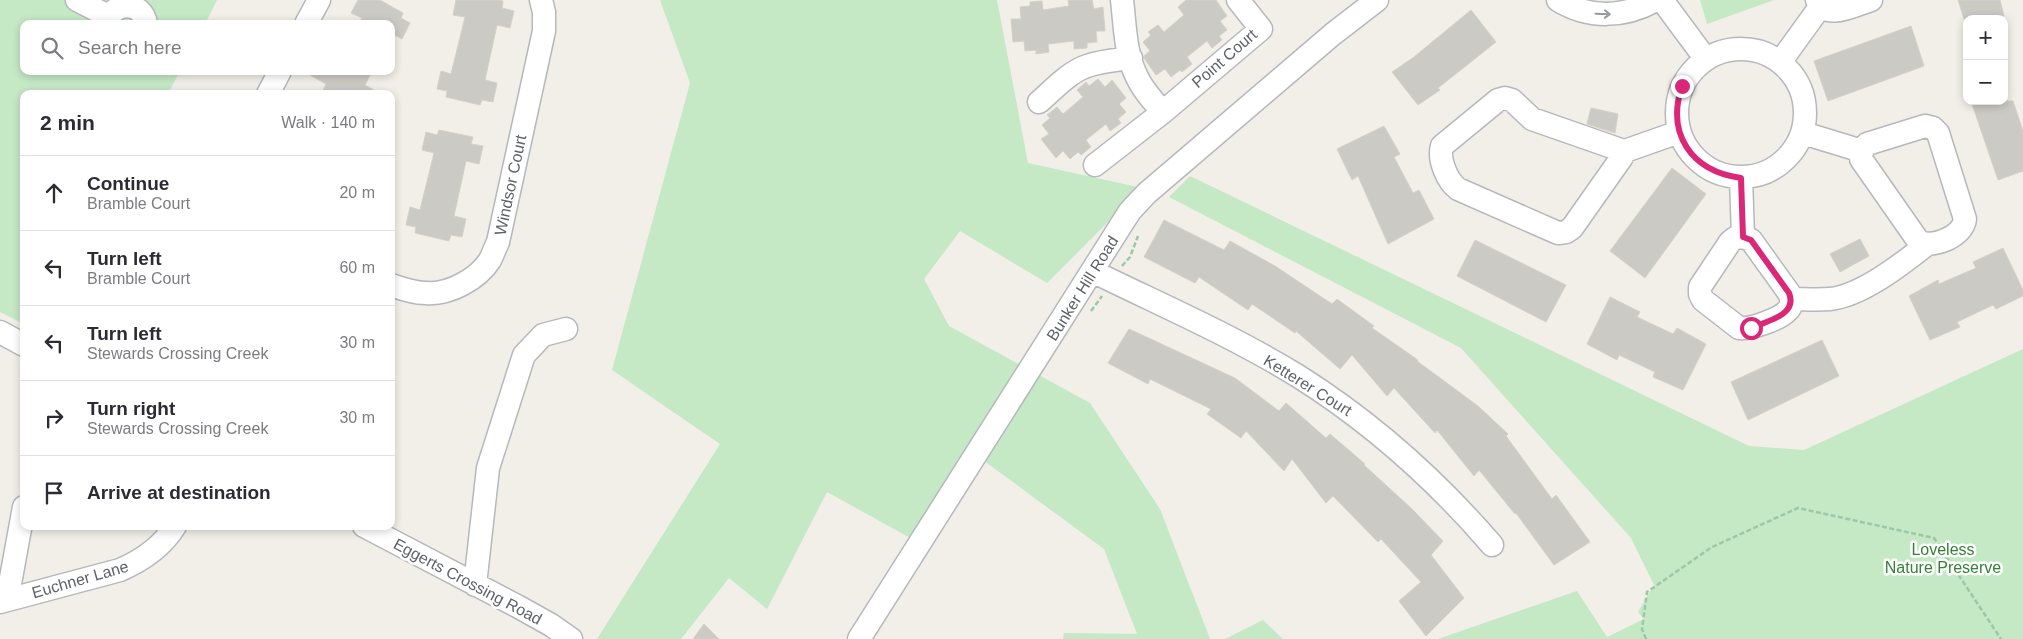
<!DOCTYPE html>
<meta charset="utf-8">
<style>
body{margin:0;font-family:Helvetica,sans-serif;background:#f2f2f3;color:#2b2b33}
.controls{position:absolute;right:15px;top:15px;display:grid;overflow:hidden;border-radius:10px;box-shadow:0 2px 8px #0003}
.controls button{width:45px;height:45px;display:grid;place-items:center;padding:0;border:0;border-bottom:1px solid #e1e1e2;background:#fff;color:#2b2b33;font:25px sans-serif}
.stop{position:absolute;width:15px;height:15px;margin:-11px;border:4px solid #db2777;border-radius:50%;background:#fff}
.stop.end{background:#db2777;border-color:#fff;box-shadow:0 1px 5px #0008}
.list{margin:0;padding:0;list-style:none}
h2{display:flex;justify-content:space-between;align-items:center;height:65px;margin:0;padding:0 20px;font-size:21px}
h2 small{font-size:16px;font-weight:400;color:#7c7c81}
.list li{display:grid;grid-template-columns:32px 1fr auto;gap:15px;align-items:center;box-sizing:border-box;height:75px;padding:0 20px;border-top:1px solid #e1e1e2}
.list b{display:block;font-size:19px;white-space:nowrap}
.list p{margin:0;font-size:16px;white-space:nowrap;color:#7c7c81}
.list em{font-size:16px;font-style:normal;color:#7c7c81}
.icon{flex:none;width:28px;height:28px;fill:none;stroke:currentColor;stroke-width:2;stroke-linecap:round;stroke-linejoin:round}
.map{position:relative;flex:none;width:2023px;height:639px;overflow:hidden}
.search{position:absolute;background:#fff;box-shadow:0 2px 8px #0003;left:20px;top:20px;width:375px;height:55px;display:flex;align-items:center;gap:12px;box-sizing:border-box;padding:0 18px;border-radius:10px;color:#7c7c81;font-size:19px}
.panel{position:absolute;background:#fff;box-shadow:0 2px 8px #0003;left:20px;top:90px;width:375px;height:440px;border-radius:10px}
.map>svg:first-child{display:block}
</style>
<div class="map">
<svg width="2023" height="639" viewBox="0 0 2023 639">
<rect width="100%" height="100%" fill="#f1efe8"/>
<path fill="#c5e8c5" d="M0,0H217L205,24H24V71H180L168,94H24V324L0,312Z
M660,0H997L1028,163L1142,188L1047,283L960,231L924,279L949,326L1090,403L1160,509L1210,639H1063L1064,633L1137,634L1104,549L976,455L923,545L827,492L767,609L729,578L681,639H597L720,444L612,370L690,83Z
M1700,0H1774L1707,24Z
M1190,176L1749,446L1804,450L2023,349V639H1438L1577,591L1607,637L1644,619L1638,612L1654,585L1631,538L1461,348L1169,197Z
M1263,620L1283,639H1225Z"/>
<path fill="#cccac5" stroke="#d6d1c6" d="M358,0H380L403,13L401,18L410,23L402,39L391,33V24H359L362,18L351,13Z
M456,0H497L503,1L502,8L514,11L510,28L497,25L485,80L497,83L493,102L482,100L480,105L446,97L447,91L437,89L441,71L451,74L465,17L453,15Z
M1068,0H1092L1094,9L1103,7L1105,31H1096L1097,42L1087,43V48L1074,49V41L1048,44L1049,52L1036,54V50L1025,51L1024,41L1013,42L1011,19H1021L1020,7L1030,6V2L1042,1L1043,10L1069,6Z
M1186,0H1216L1227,16L1220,21L1227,30L1219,36L1222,40L1212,48L1207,41L1187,57L1192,64L1182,72L1180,70L1171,77L1165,69L1156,75L1144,58V56L1150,51L1143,42L1151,35L1148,32L1158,25L1164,32L1184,15L1178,7Z
M1958,0H2000L2004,16L1993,19H1964Z
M1471,10L1496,42L1438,88L1440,90L1418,105L1392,72L1414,57Z
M1911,26L1924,66L1828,101L1814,61Z
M303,71H372L365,85L381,94H331L323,90L326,84Z
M1098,79L1105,87L1112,80L1126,98L1119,104L1126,112L1118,119L1121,123L1110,131L1106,124L1086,140L1091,147L1081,155L1078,152L1070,159L1063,151L1056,158L1041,139L1049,134L1042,125L1050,118L1047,115L1057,107L1063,114L1083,97L1077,90L1086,82L1089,86Z
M1971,101H2013L2023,131V171L1998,180Z
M1591,108L1618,114L1615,133L1587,124Z
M1384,126L1400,154L1394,157L1413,193L1419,190L1434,219L1388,244L1358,176L1352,180L1337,149Z
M439,130L473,137L471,144L483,146L479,164L466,161L454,216L466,219L462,237L451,235L449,241L415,233L416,227L406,225L410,207L420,210L434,153L422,150L426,132L437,135Z
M1672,168L1706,194L1645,278L1610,251Z
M1164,220L1224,250L1230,241L1275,266L1332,304L1337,299L1374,326L1372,328L1418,360L1417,361L1478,406L1508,434L1506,436L1552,499L1556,495L1590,542L1554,565L1516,513L1515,514L1479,470L1474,476L1437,430L1435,433L1394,388L1387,396L1352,355L1340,369L1296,331L1295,333L1252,304L1248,310L1199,277L1195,283L1144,257Z
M1860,239L1869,256L1840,272L1830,254Z
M1475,240L1566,285L1546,322L1457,276Z
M2003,248L2023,290V296L1996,309L1993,305L1957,322L1960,327L1930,340L1909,296L1938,280L1939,284L1976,268L1973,262Z
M1610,297L1640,312L1637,317L1673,334L1677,328L1706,344L1683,390L1653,377L1655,372L1619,355L1617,360L1587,344Z
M1129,329L1235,378L1279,411L1286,403L1326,438L1330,434L1365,464L1364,465L1412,509L1443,541L1431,555L1464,598L1426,636L1399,601L1421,582L1381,539L1378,542L1333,496L1326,503L1292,459L1284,471L1246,431L1241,438L1207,414L1211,409L1150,379L1148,384L1108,363Z
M1822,340L1839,376L1748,420L1731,382Z
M704,624L719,639H693Z"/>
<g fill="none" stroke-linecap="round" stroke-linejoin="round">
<defs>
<path id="minor" d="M77,0L108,16
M1122,0C1125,25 1125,54 1137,77C1143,90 1153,101 1163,112
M1558,0C1589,19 1624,18 1656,0
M1662,0L1705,58
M1817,0C1826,21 1855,5 1871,0
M106,24C111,1 143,0 146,24
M306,24L319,0
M1677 113a64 64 0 1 1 128 0a64 64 0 1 1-128 0Z
M1781,61L1820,7
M268,94L280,71
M1505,98L1512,100L1532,119L1618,149L1622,152V157L1572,228L1566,232L1558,233L1458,189C1447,181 1438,159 1442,146L1498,100Z
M1039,102C1053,90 1069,72 1087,66C1101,61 1116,60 1131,58
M1925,126L1933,128L1938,133L1965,219C1963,236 1935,248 1919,242L1861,159L1862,151L1867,144Z
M1803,133L1862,151
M1622,152L1679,132
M1095,165L1163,112L1261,29L1238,0
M1741,178L1743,237
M1743,237L1751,240L1789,293C1792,300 1793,306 1787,311C1780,319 1749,330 1739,328L1703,300L1700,294V287L1730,242L1735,238Z
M1092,271C1161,305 1233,336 1298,376C1371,422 1436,480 1492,545
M391,285C403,289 414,293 426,293C449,295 478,279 490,260C493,254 495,248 498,242L544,31V12L541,0
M1792,299C1804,299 1817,300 1830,299C1861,296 1902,264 1926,245
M0,332L24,345
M364,526L517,606L551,625L571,639
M475,585L488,468L524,355L543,335L566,329
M7,600L24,507
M0,602L120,570C143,560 162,547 175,526
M859,639L1130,211L1147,193L1333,34L1377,0"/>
</defs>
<use href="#minor" stroke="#b5b8bc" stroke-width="25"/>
<path stroke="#9cc7a9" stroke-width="2.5" stroke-dasharray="5 2.5" stroke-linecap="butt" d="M1122,266L1130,257L1138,236
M1091,311L1102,296
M1646,639L1642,629L1647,592L1712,547L1798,508L1934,538L2001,639"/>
<use href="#minor" stroke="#fff" stroke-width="22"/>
</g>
<defs><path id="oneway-shaft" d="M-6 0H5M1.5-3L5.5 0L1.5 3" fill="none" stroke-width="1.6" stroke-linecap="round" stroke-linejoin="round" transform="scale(1.25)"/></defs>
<use stroke="#979a9d" href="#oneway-shaft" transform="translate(1603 14) rotate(2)"/>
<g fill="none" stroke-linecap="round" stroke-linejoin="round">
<path stroke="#db2777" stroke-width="6" d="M1682,86C1666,134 1691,171 1741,178L1743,237L1751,240L1789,293C1798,315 1767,321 1751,328"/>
</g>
<g text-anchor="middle" stroke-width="5" stroke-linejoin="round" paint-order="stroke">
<g font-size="16" fill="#5f6368" stroke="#fff">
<text transform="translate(1224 58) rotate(-41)" y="6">Point Court</text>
<text transform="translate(510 185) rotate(-78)" y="6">Windsor Court</text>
<text transform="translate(1082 288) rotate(-58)" y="6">Bunker Hill Road</text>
<text transform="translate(1308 385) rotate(32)" y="6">Ketterer Court</text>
<text transform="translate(80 579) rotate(-16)" y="6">Euchner Lane</text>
<text transform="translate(468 581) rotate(28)" y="6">Eggerts Crossing Road</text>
</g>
<g font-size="16" fill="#348238" stroke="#fff">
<text x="1943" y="555">Loveless<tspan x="1943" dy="18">Nature Preserve</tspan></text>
</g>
</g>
</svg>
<div class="controls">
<button>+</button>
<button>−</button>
</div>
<div class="stop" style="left:1751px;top:328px"></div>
<div class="stop end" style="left:1682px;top:86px"></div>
<div class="search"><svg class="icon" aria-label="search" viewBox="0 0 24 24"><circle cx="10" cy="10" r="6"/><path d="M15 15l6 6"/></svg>Search here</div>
<section class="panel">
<h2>2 min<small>Walk · 140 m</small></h2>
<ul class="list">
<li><svg class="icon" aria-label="ahead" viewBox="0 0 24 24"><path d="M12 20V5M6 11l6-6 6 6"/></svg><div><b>Continue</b><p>Bramble Court</p></div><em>20 m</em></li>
<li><svg class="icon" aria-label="left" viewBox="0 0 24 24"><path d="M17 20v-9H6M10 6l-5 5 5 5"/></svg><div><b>Turn left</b><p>Bramble Court</p></div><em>60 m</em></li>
<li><svg class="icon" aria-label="left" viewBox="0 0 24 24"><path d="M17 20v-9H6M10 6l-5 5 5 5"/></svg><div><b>Turn left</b><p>Stewards Crossing Creek</p></div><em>30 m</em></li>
<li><svg class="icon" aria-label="right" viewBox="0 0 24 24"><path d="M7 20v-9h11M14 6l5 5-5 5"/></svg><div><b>Turn right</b><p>Stewards Crossing Creek</p></div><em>30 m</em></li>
<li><svg class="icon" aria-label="arrive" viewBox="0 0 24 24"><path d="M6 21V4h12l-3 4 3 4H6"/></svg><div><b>Arrive at destination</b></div></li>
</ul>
</section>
</div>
